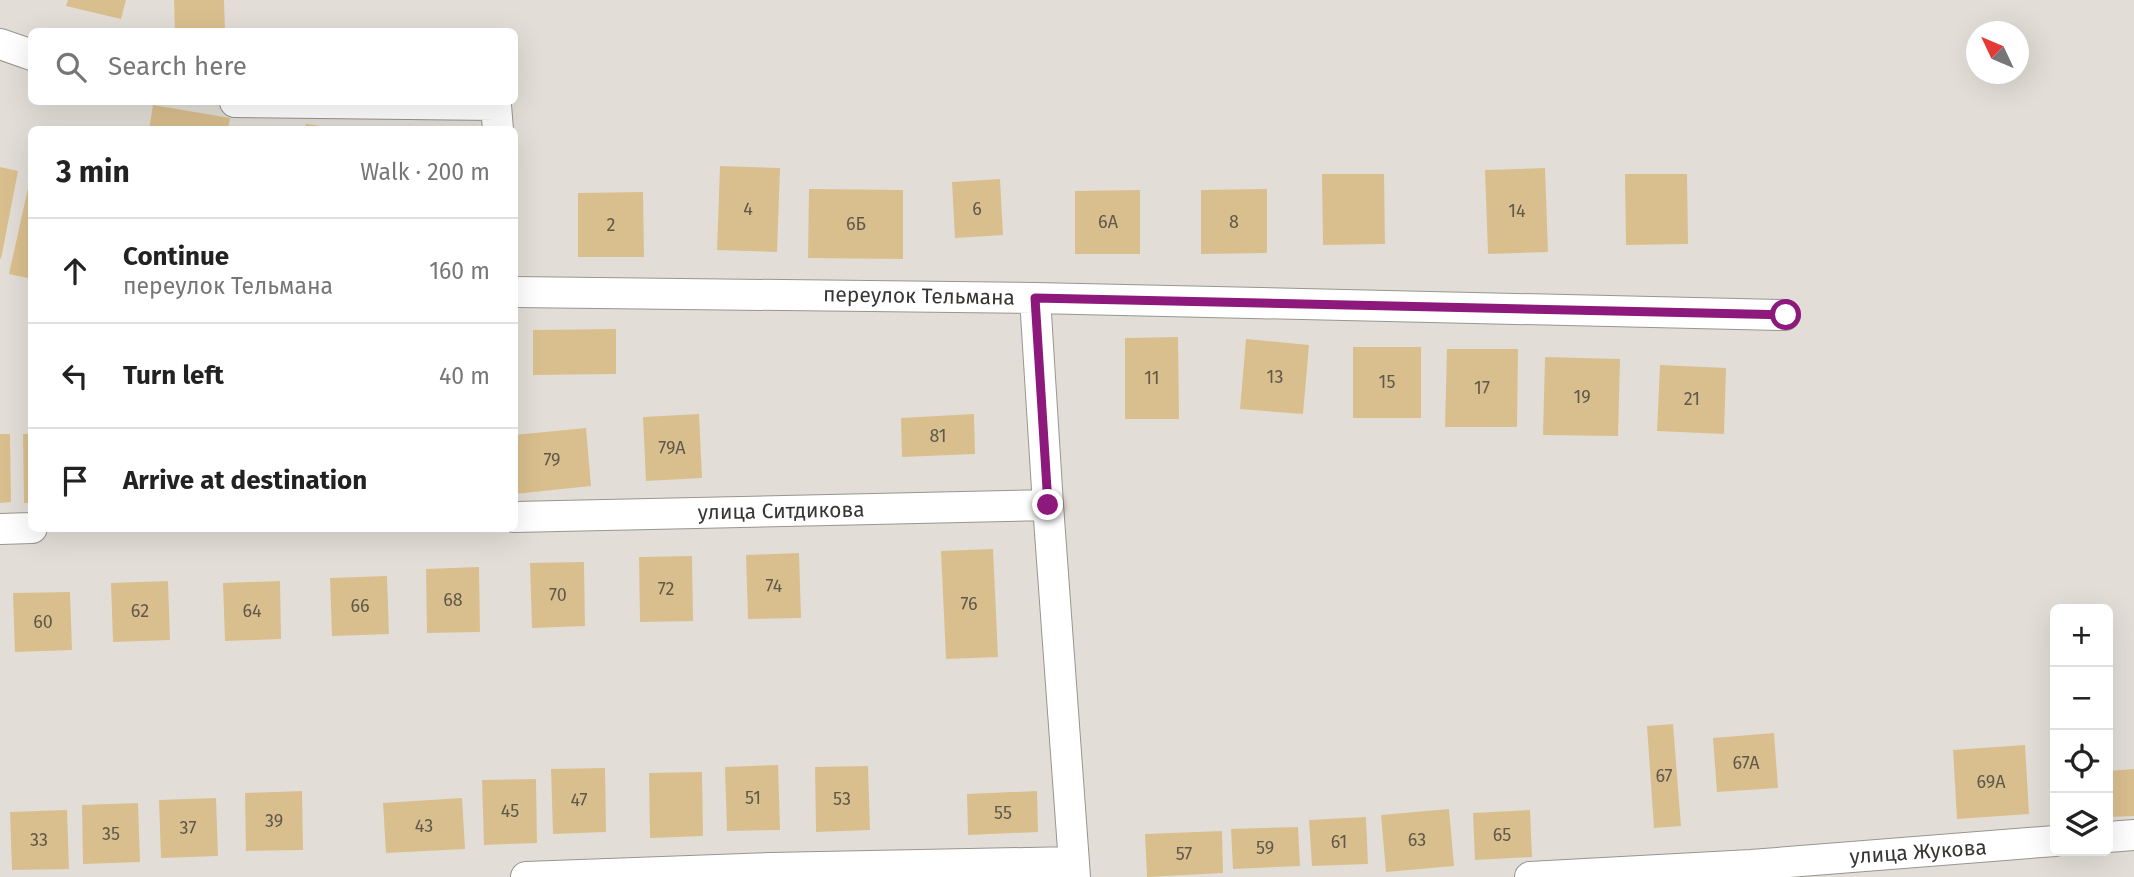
<!DOCTYPE html>
<meta charset="utf-8">
<style>
body{margin:0;font-family:"Fira Sans",sans-serif;background:#f6f6f6;color:#222}
.controls{position:absolute;right:21px;bottom:21px;display:grid;overflow:hidden;border-radius:10px;box-shadow:0 7px 28px #0002}
.controls button{width:63px;height:63px;display:grid;place-items:center;padding:0;border:0;border-bottom:2px solid #e0e0e0;background:#fff;color:#222;font:35px sans-serif}
.compass{position:absolute;left:1966px;top:21px;width:63px;height:63px;border-radius:50%;background:#fff;box-shadow:0 7px 28px #0002;rotate:314deg}
.stop{position:absolute;width:21px;height:21px;margin:-16px;border:5px solid #8c197b;border-radius:50%;background:#fff}
.stop.end{background:#8c197b;border-color:#fff;box-shadow:0 2px 7px #0008}
.list{margin:0;padding:0;list-style:none}
h2{display:flex;justify-content:space-between;align-items:center;height:91px;margin:0;padding:0 28px;font-size:30px}
h2 small{font-size:23px;font-weight:400;color:#767676}
.list li{display:grid;grid-template-columns:46px 1fr auto;gap:21px;align-items:center;box-sizing:border-box;height:105px;padding:0 28px;border-top:2px solid #e0e0e0}
.list b{display:block;font-size:26px;white-space:nowrap}
.list p{margin:0;font-size:23px;white-space:nowrap;color:#767676}
.list em{font-size:23px;font-style:normal;color:#767676}
.icon{flex:none;width:38px;height:38px;fill:none;stroke:currentColor;stroke-width:2;stroke-linecap:round;stroke-linejoin:round}
.map{position:relative;flex:none;width:2134px;height:877px;overflow:hidden}
.search{position:absolute;background:#fff;box-shadow:0 7px 28px #0002;left:28px;top:28px;width:490px;height:77px;display:flex;align-items:center;gap:18px;box-sizing:border-box;padding:0 24px;border-radius:10px;color:#767676;font-size:26px}
.panel{position:absolute;background:#fff;box-shadow:0 7px 28px #0002;left:28px;top:126px;width:490px;height:406px;border-radius:10px}
.map>svg:first-child{display:block}
</style>
<div class="map">
<svg width="2134" height="877" viewBox="0 0 2134 877">
<rect width="100%" height="100%" fill="#e2ded7"/>
<path fill="#dabf8e" d="M68,0H126L121,19L66,6Z
M174,0H224L225,32H175Z
M153,105L230,118L228,130H149Z
M306,124L336,128V130H306Z
M720,166L780,168L777,252L717,250Z
M0,167L18,171L1,259L0,258Z
M1545,168L1548,252L1488,254L1485,170Z
M1322,174H1384L1385,244L1323,245Z
M1625,174H1687L1688,244L1626,245Z
M30,179H32V279L9,274Z
M1000,179L1003,235L955,238L952,182Z
M809,189L903,190V259L808,258Z
M1267,189V253L1201,254V190Z
M1140,190V254H1075V191Z
M643,192L644,257H578V193Z
M616,329V374L533,375V330Z
M1178,337L1179,419H1125V338Z
M1246,339L1309,345L1303,414L1240,409Z
M1353,347H1421V418H1353Z
M1447,349H1518L1517,427H1445Z
M1545,357L1620,359L1618,436L1543,435Z
M1660,365L1726,368L1724,434L1657,431Z
M699,414L702,478L646,481L643,417Z
M974,414L975,454L902,457L901,418Z
M586,428L591,486L514,494V435Z
M0,434H10L11,502L0,503Z
M23,434H32V503H24Z
M993,549L998,657L946,659L941,551Z
M799,553L801,618L748,619L746,555Z
M692,556L693,621L640,622L639,557Z
M584,562L585,626L532,628L530,563Z
M479,567L480,632L427,633L426,569Z
M387,576L389,634L332,636L330,578Z
M168,581L170,640L113,642L111,583Z
M280,581L281,639L225,641L223,583Z
M70,592L72,650L15,652L13,593Z
M1673,724L1681,826L1654,828L1647,726Z
M1774,733L1778,788L1717,792L1713,738Z
M2025,745L2029,814L1957,819L1953,750Z
M778,765L780,830L727,831L725,767Z
M868,766L870,830L816,832L815,767Z
M605,768L606,832L553,834L551,769Z
M2134,769V816L2109,817L2108,771Z
M702,772L703,836L650,838L649,773Z
M536,779L537,843L484,845L482,780Z
M302,791L303,850L246,851L245,793Z
M1037,791L1038,832L968,835L967,794Z
M216,798L218,856L161,858L159,800Z
M462,798L465,849L386,853L383,803Z
M138,803L140,862L83,864L82,805Z
M1449,809L1454,866L1386,872L1381,815Z
M67,810L69,869L12,870L10,812Z
M1530,810L1532,857L1475,860L1473,813Z
M1366,817L1368,864L1312,866L1309,820Z
M1298,827L1300,866L1233,869L1231,829Z
M1222,831L1223,873L1147,877L1145,834Z"/>
<g fill="none" stroke-linecap="round" stroke-linejoin="round">
<defs>
<path id="minor" d="M0,44L32,55
M235,102L496,105L498,130
M514,292L1035,298L1785,315
M1035,298L1048,505L1075,877
M514,517L1048,505
M0,529L32,528
M2108,837L2134,835
M526,877L771,868L1074,862
M1530,877L1751,865L2055,841"/>
</defs>
<use href="#minor" stroke="#99958e" stroke-width="32"/>
<use href="#minor" stroke="#fff" stroke-width="30"/>
</g>
<g fill="none" stroke-linecap="round" stroke-linejoin="round">
<path stroke="#8c197b" stroke-width="9" d="M1048,505L1035,298L1786,315"/>
</g>
<g text-anchor="middle" stroke-width="6" stroke-linejoin="round" paint-order="stroke">
<g font-size="18" fill="#60584a">
<text x="748" y="215">4</text>
<text x="977" y="215">6</text>
<text x="1517" y="217">14</text>
<text x="1108" y="228">6А</text>
<text x="1234" y="228">8</text>
<text x="856" y="230">6Б</text>
<text x="611" y="231">2</text>
<text x="1275" y="383">13</text>
<text x="1152" y="384">11</text>
<text x="1387" y="388">15</text>
<text x="1482" y="394">17</text>
<text x="1582" y="403">19</text>
<text x="1692" y="405">21</text>
<text x="938" y="442">81</text>
<text x="672" y="454">79А</text>
<text x="552" y="466">79</text>
<text x="774" y="592">74</text>
<text x="666" y="595">72</text>
<text x="558" y="601">70</text>
<text x="453" y="606">68</text>
<text x="969" y="610">76</text>
<text x="360" y="612">66</text>
<text x="140" y="617">62</text>
<text x="252" y="617">64</text>
<text x="43" y="628">60</text>
<text x="1746" y="769">67А</text>
<text x="1664" y="782">67</text>
<text x="1991" y="788">69А</text>
<text x="753" y="804">51</text>
<text x="842" y="805">53</text>
<text x="579" y="806">47</text>
<text x="510" y="817">45</text>
<text x="1003" y="819">55</text>
<text x="274" y="827">39</text>
<text x="424" y="832">43</text>
<text x="188" y="834">37</text>
<text x="111" y="840">35</text>
<text x="1502" y="841">65</text>
<text x="39" y="846">33</text>
<text x="1417" y="846">63</text>
<text x="1339" y="848">61</text>
<text x="1265" y="854">59</text>
<text x="1184" y="860">57</text>
</g>
<g font-size="21" fill="#373533" stroke="#fff">
<text transform="translate(919 296) rotate(1)" y="7">переулок Тельмана</text>
<text transform="translate(781 511) rotate(-1)" y="7">улица Ситдикова</text>
<text transform="translate(1918 852) rotate(-4)" y="7">улица Жукова</text>
</g>
</g>
</svg>
<div class="controls">
<button>+</button>
<button>−</button>
<button><svg class="icon" aria-label="locate" viewBox="0 0 24 24"><circle cx="12" cy="12" r="6"/><path d="M12 2v4M12 18v4M2 12h4M18 12h4"/></svg></button>
<button><svg class="icon" aria-label="layers" viewBox="0 0 24 24"><path d="M12 4l9 5-9 5-9-5zM3 14l9 5 9-5"/></svg></button>
</div>
<svg class="compass" viewBox="-18 -18 36 36"><path d="M0-13l5 13h-10z" fill="#e53935"/><path d="M0 13l5-13h-10z" fill="#767676"/></svg>
<div class="stop" style="left:1786px;top:315px"></div>
<div class="stop end" style="left:1048px;top:505px"></div>
<div class="search"><svg class="icon" aria-label="search" viewBox="0 0 24 24"><circle cx="10" cy="10" r="6"/><path d="M15 15l6 6"/></svg>Search here</div>
<section class="panel">
<h2>3 min<small>Walk · 200 m</small></h2>
<ul class="list">
<li><svg class="icon" aria-label="ahead" viewBox="0 0 24 24"><path d="M12 20V5M6 11l6-6 6 6"/></svg><div><b>Continue</b><p>переулок Тельмана</p></div><em>160 m</em></li>
<li><svg class="icon" aria-label="left" viewBox="0 0 24 24"><path d="M17 20v-9H6M10 6l-5 5 5 5"/></svg><div><b>Turn left</b></div><em>40 m</em></li>
<li><svg class="icon" aria-label="arrive" viewBox="0 0 24 24"><path d="M6 21V4h12l-3 4 3 4H6"/></svg><div><b>Arrive at destination</b></div></li>
</ul>
</section>
</div>
